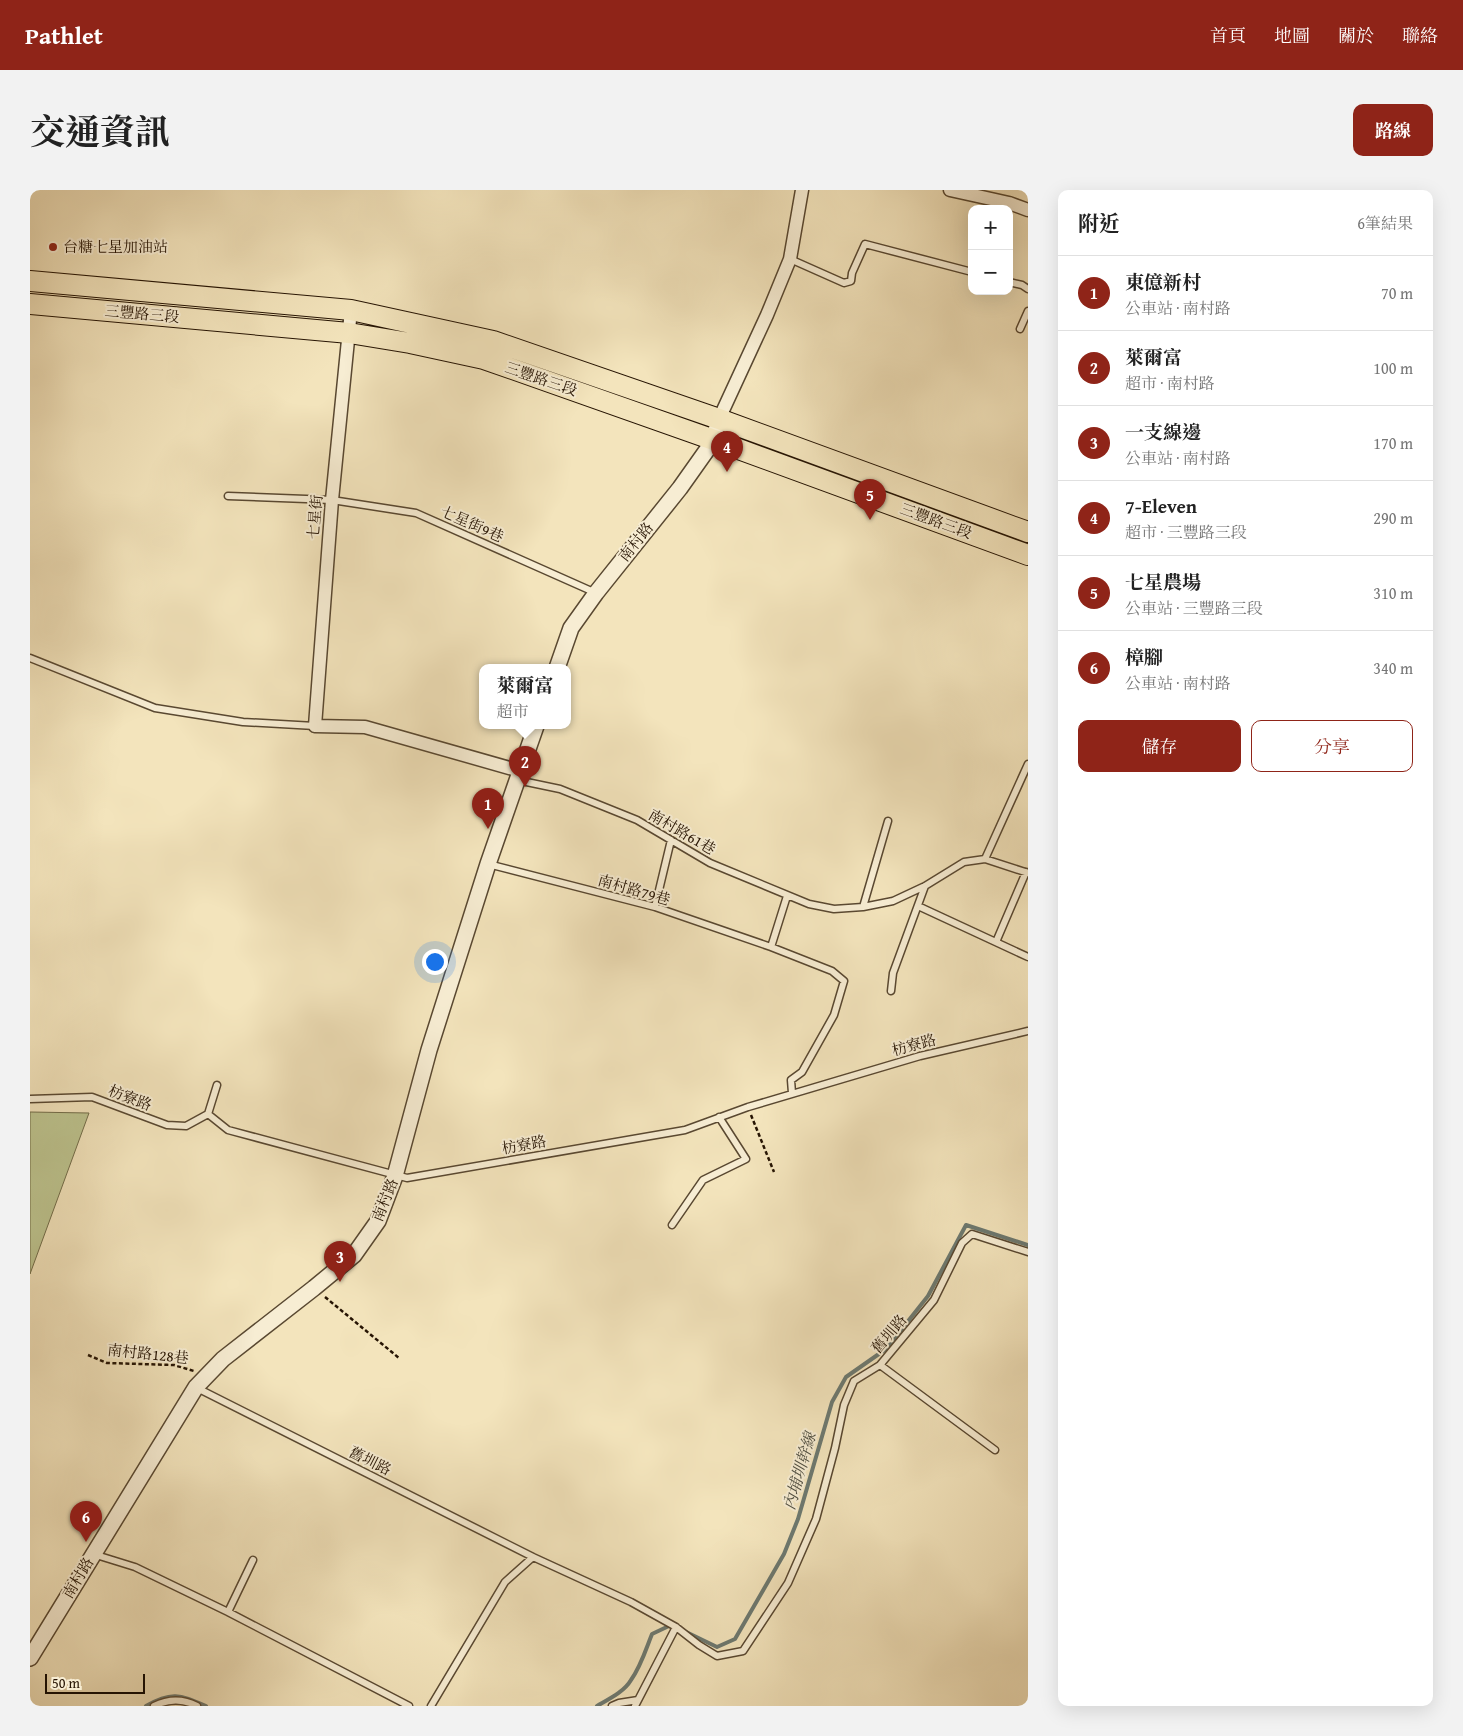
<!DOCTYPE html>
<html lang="zh-TW">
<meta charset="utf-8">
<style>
body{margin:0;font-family:"Gentium Book Plus","Noto Serif TC",serif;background:#f2f2f2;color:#222}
.controls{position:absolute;right:15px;top:15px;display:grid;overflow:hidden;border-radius:10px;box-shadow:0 5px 20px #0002}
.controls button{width:45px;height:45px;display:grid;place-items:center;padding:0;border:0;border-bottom:1px solid #e0e0e0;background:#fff;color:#222;font:25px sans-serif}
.scale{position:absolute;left:15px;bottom:12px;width:100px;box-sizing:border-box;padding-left:5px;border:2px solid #261403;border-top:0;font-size:14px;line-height:18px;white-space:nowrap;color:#261403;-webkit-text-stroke:4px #f7edd3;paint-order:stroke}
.you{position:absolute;left:404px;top:771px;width:18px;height:18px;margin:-12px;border:4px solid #fff;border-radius:50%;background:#1a73e8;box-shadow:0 0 0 8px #1a73e833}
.badge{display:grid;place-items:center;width:32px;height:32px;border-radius:50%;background:#8f2418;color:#fff;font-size:16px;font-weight:700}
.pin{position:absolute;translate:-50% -41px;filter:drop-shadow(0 1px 2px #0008)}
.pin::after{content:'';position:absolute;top:26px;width:18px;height:15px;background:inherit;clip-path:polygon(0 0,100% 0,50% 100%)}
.popup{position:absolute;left:449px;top:474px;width:92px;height:65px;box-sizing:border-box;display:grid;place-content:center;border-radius:10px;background:#fff;filter:drop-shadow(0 1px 4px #0005);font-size:16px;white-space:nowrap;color:#767676}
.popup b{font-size:19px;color:#222}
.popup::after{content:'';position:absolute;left:50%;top:100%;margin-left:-10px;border:10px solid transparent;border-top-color:#fff}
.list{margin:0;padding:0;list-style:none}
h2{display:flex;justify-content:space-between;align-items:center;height:65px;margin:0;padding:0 20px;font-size:21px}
h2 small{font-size:16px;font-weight:400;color:#767676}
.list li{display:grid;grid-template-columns:32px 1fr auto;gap:15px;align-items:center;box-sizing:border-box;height:75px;padding:0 20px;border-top:1px solid #e0e0e0}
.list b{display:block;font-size:19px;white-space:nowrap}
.list p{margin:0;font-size:16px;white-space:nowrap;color:#767676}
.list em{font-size:16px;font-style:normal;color:#767676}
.actions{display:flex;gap:10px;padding:15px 20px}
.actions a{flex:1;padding:11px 0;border:1px solid #8f2418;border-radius:10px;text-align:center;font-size:18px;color:#8f2418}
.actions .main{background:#8f2418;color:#fff}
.map{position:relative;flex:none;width:998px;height:1516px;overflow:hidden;border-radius:10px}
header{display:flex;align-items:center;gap:30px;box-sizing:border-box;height:70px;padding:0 25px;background:#8f2418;color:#fff}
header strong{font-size:24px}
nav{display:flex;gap:28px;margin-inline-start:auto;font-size:18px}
.intro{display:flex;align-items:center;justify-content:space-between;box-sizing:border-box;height:120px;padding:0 30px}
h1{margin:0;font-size:35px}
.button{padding:12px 22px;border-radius:10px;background:#8f2418;color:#fff;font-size:18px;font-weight:700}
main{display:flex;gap:30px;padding:0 30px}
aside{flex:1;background:#fff;border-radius:10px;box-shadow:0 5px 20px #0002}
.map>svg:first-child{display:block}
</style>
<header>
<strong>Pathlet</strong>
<nav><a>首頁</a><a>地圖</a><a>關於</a><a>聯絡</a></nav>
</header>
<div class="intro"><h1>交通資訊</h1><a class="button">路線</a></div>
<main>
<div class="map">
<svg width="998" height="1516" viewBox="0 0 998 1516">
<rect width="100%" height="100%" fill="#f3e4bc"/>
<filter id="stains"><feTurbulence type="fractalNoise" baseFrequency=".004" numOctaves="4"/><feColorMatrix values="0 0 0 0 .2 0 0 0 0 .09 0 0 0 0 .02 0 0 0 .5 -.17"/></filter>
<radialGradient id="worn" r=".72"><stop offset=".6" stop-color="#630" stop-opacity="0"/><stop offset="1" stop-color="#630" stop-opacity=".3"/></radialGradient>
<path fill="#bdc48f" stroke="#726c49" d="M0,922L59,923L0,1084Z"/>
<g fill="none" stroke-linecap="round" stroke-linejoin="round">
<path stroke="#6d7970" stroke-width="4" d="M654,1441L687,1457L705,1449L754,1364L768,1329L802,1212L816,1187L856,1159L898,1106L936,1035L998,1055
M116,1516C142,1501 150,1505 176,1516
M567,1516C579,1509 594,1502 601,1490C611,1476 616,1459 622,1444L641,1435"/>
<defs>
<path id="service" d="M760,69L814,93L821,91L822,83L835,54L942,82
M979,92L992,95L998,99
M990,139L998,121
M198,306L302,310L386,323L566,403
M0,468L125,518L213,532L285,536
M487,590L530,599L607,630L680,673L779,714L804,719L833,717L863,711L895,696L934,672L955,669L998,683
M955,669L998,574
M458,674L625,717L741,757
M757,706L741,757L802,781L814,791L804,825L772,882L761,890L762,903
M888,716L998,767
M625,717L641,650
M833,717L858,631
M966,752L996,682
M861,801L863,783L895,696
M0,909L62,907L137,935L156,936L178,924L198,940L377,988L655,940L718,917L890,866L998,841
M178,924L187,895
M642,1035L673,990L716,969L689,927
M850,1175L965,1260
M167,1198L503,1367L601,1412L646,1437L669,1455L687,1466L713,1461L758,1393L786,1329L805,1258L814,1215L824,1191L850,1175L904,1110L932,1053L942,1044L998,1062
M63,1364L105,1377L198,1422L379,1516
M198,1422L223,1370
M124,1516C138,1509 152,1508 167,1516
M401,1516L475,1392L503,1367
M582,1516L589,1513L608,1510
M605,1516L646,1437"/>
<path id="minor" d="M920,0L979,13L998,20
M321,120L302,310L285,536L335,537L490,581
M689,229L737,125L760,69L772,0"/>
<path id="tertiary" d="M527,478L541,438L566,403L650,298L684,250L686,240
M0,1468L166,1197L193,1169L284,1098L324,1065L348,1031L365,986L399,860L458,674L506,536"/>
<path id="primary" d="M0,91L321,120L463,151L689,229L998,342
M0,114L319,143L380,153L454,169L684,250L998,365"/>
</defs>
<use href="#service" stroke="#594831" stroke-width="9"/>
<use href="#minor" stroke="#594831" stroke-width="15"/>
<use href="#tertiary" stroke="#594831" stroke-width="18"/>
<use href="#primary" stroke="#261403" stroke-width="22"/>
<path stroke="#261403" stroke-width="2.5" stroke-dasharray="4 2.5" stroke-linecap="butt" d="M721,925L744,982
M295,1107L369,1168
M58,1165L77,1173L144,1175L164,1181"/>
<use href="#service" stroke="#f7edd3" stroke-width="6"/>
<use href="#minor" stroke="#f7edd3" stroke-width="12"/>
<use href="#tertiary" stroke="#f7edd3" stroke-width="15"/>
<use href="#primary" stroke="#f3e4bc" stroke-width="20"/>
</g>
<circle fill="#8f2418" stroke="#f7edd3" stroke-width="2" cx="23" cy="57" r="5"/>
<g text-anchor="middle" stroke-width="4" stroke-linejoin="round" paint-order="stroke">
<g font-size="15" fill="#261403" stroke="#f7edd3" text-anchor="start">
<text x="33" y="62">台糖七星加油站</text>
</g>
<g font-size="15" fill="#261403" stroke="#f7edd3">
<text transform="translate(112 124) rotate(5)" y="5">三豐路三段</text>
<text transform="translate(511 189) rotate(19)" y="5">三豐路三段</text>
<text transform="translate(285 327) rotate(-85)" y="5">七星街</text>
<text transform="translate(906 331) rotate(20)" y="5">三豐路三段</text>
<text transform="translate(442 334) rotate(24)" y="5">七星街9巷</text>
<text transform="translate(606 352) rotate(-51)" y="5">南村路</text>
<text transform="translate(652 642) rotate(30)" y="5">南村路61巷</text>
<text transform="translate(604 700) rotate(16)" y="5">南村路79巷</text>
<text transform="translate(884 855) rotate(-15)" y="5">枋寮路</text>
<text transform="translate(100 908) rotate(21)" y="5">枋寮路</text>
<text transform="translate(494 955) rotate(-10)" y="5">枋寮路</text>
<text transform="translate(355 1010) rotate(-68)" y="5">南村路</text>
<text transform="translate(859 1144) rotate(-50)" y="5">舊圳路</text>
<text transform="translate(118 1164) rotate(6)" y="5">南村路128巷</text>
<text transform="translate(340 1271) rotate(27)" y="5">舊圳路</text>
<text transform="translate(48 1388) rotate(-59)" y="5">南村路</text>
</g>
<g font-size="16" font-style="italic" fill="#504f42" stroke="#f7edd3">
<text transform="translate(769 1281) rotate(-74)" y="6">內埔圳幹線</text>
</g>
</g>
<rect width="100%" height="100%" filter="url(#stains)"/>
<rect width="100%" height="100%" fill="url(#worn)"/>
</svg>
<div class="controls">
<button>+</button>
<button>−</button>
</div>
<div class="scale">50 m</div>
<div class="you"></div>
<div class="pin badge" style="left:458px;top:639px">1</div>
<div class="pin badge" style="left:495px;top:597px">2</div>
<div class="popup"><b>萊爾富</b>超市</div>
<div class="pin badge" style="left:310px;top:1092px">3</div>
<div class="pin badge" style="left:697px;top:282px">4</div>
<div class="pin badge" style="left:840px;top:330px">5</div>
<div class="pin badge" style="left:56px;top:1352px">6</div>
</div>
<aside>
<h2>附近<small>6筆結果</small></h2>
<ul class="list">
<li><span class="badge">1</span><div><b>東億新村</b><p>公車站 · 南村路</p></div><em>70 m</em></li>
<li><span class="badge">2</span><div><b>萊爾富</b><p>超市 · 南村路</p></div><em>100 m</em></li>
<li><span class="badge">3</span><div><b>一支線邊</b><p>公車站 · 南村路</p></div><em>170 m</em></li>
<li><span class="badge">4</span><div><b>7-Eleven</b><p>超市 · 三豐路三段</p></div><em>290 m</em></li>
<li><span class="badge">5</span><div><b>七星農場</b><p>公車站 · 三豐路三段</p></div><em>310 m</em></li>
<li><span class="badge">6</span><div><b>樟腳</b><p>公車站 · 南村路</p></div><em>340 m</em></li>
</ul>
<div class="actions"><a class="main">儲存</a><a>分享</a></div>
</aside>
</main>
